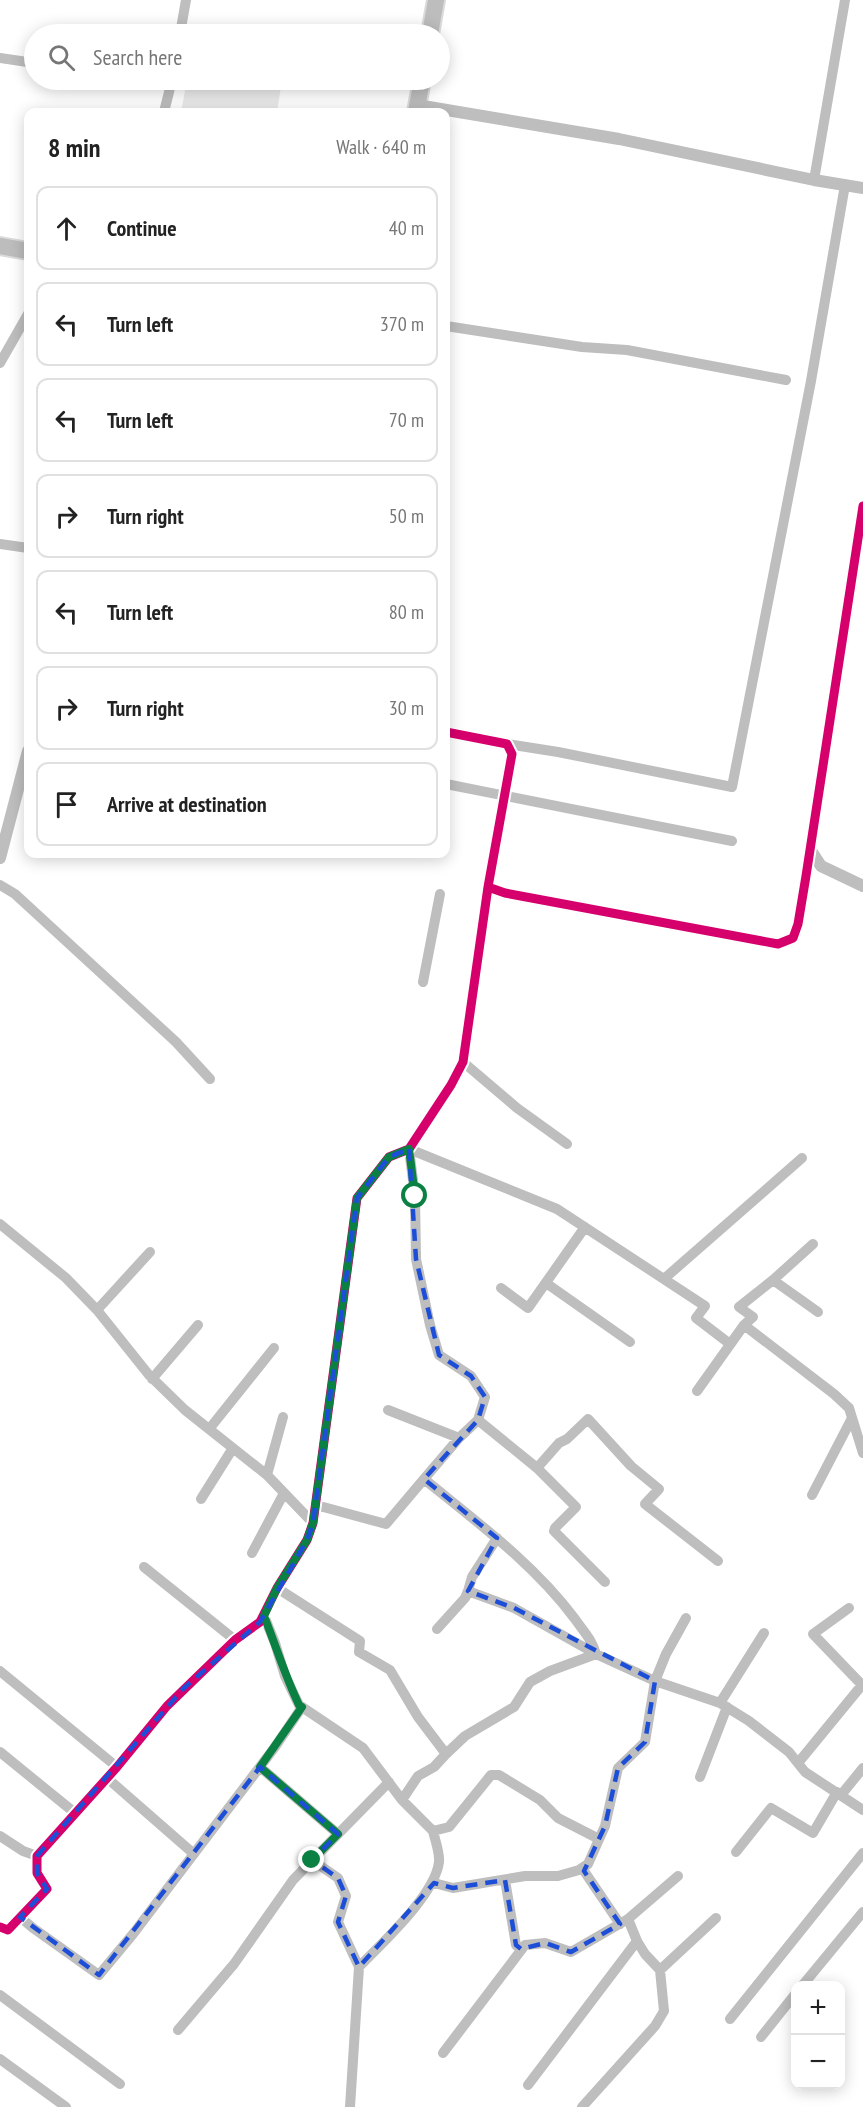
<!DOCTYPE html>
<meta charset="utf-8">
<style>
body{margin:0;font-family:"PT Sans Narrow",sans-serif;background:#f6f6f6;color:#222}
.controls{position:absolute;right:18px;bottom:18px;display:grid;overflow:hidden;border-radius:12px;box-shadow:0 3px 15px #0003}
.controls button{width:54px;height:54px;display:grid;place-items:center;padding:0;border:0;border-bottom:2px solid #e0e0e0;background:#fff;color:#222;font:30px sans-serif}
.stop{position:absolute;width:18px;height:18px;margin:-14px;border:4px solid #0b8043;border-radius:50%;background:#fff}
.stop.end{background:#0b8043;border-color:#fff;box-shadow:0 2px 6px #0008}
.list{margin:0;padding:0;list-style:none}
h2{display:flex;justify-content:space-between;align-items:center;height:78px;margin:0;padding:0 24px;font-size:26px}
h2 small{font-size:20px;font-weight:400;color:#767676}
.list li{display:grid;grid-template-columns:39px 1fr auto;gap:18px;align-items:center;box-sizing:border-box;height:84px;margin:0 12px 12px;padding:0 12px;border:2px solid #e0e0e0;border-radius:12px}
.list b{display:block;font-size:22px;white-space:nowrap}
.list em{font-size:20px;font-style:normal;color:#767676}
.icon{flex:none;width:33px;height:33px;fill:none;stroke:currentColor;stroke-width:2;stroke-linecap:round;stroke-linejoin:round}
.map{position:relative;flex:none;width:863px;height:2107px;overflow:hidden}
.search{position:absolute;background:#fff;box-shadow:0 3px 15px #0003;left:24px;top:24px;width:426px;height:66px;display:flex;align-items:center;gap:15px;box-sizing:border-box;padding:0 21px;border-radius:33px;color:#767676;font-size:22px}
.panel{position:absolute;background:#fff;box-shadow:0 3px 15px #0003;left:24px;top:108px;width:426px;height:750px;border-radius:12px}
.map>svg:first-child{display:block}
</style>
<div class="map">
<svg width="863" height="2107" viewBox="0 0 863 2107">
<rect width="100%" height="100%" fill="#fff"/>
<path fill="#eaeaea" d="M187,80H282L277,112H181Z"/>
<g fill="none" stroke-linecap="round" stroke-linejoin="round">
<defs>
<path id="trunk" d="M430,34L436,0
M416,112L422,80
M0,246L28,251"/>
</defs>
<use href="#trunk" stroke="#dbdbdb" stroke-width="20"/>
<path stroke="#bebebe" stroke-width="10" d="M180,34L186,0
M0,58L34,63
M164,112L172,80
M814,180L845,0
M446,326L582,347L627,350L786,380
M0,363L28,314
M0,544L28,548
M507,744L558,752L732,787L811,381L845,185
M446,784L732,841
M0,885L15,894L176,1042L210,1079
M423,982L440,894
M463,1062L517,1108L567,1144
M409,1149L415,1196L416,1259L430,1325L439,1355L471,1376L485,1397L478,1420L537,1468L559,1443L567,1439L588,1419L631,1466L659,1489L645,1504L718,1561
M409,1149L557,1209L705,1306L696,1318L730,1344
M0,1224L66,1278L97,1310L149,1375L185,1410L267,1475L313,1523
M665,1278L802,1158
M773,1280L818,1312
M546,1283L630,1342
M501,1288L528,1308L585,1227
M97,1310L150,1252
M744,1325L834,1394L849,1408L863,1453
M152,1379L198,1325
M697,1391L744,1325L753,1317L739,1307L773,1280L813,1244
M388,1410L459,1438
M210,1428L274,1348
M537,1468L576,1507L555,1528L554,1531L605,1582
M267,1475L283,1417
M812,1495L852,1418
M201,1499L233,1448
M316,1505L386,1524L424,1479
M497,1538L472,1577L468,1591L514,1608L596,1654L655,1681L666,1654L686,1618
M252,1553L284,1493
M144,1567L235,1640
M277,1588L360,1641L359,1652L390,1670L418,1717L446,1754L465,1736L514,1707L530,1682L550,1671L596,1654C591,1638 584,1632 575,1619C534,1564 477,1522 424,1479L459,1438L478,1420
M264,1616L275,1643L285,1676L299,1705L363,1748L402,1800L433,1831L449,1827L491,1775H499L540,1800L558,1818L599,1839
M437,1629L465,1598L468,1591
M0,1671L117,1767
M720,1703L764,1633
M0,1752L75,1813
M798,1763L862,1685L813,1634L849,1608
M260,1767L338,1834
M700,1777L727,1707
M107,1778L194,1854
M841,1795L863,1768
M402,1800L418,1776L434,1767L446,1754
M0,1836L23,1851L37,1856
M736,1852L771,1808L813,1833L837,1792
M312,1860L338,1878L346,1896L338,1922L359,1967L350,2107
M582,1868L620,1924
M505,1880L516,1945L521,1949
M434,1883L453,1888L525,1876H558L579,1870L588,1864L605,1826L618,1768L645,1742L655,1681L720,1703L749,1721L789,1752L805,1772L863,1810
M20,1917L33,1928L99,1975L133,1934L275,1747L302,1707
M0,1927L8,1930L47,1889L37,1873V1856L117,1767L167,1706L235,1640L260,1622L277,1588L307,1540L313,1523L357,1198L389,1157L409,1149L451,1085L463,1062L488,887
M637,1941L645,1954L660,1970L716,1918
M359,1967C382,1943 435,1895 439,1862C440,1853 435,1840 433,1831
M802,1986L863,1912
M0,1995L120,2084
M730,2019L863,1853
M178,2030L234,1964L293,1880L389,1782
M761,2037L796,1993
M443,2053L525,1945L545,1943L571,1952L628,1919L678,1876
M0,2059L66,2107
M528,2085L637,1941L628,1919
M582,2107L655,2026L664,2011L660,1970"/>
<path stroke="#bebebe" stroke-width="12" d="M417,105L619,139L814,180L863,188
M446,732L507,744L512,754L488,887L505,893L778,944L793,938L798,924L806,876L863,506
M810,849L821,866L863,886
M0,858L28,751"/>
<use href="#trunk" stroke="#bdbdbd" stroke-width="16"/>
<defs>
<path id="cycleway" d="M446,732L507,744L512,754L488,887L505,893L778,944L793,938L798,924L806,876L863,506
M0,1927L8,1930L47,1889L37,1873V1856L117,1767L167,1706L235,1640L260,1622L277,1588L307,1540L313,1523L357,1198L389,1157L409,1149L451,1085L463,1062L488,887"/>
</defs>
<use href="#cycleway" stroke="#fff" stroke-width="13"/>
<use href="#cycleway" stroke="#d6006c" stroke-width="9"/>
</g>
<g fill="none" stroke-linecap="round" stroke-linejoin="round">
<path stroke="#0b8043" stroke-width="8" d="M312,1860L338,1834L260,1767L302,1707L299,1705C285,1676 276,1646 264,1616L277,1588L307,1540L313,1523L357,1198L389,1157L409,1149L415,1196"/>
</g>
<path fill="none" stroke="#1d4ed8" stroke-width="4.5" stroke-dasharray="12 8" stroke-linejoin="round" d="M409,1149L416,1259L439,1355L471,1376L485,1397L478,1420L424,1479L497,1538L468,1591L514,1608L655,1681L645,1742L618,1768L605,1826L584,1871L620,1924L571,1952L545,1943L521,1949L516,1945L505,1880L453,1888L434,1883L359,1967L338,1922L346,1896L338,1878L312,1860L338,1834L260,1767L99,1975L20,1917L47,1889L37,1873V1856L184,1688L260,1622L307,1540L313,1523L357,1198L389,1157Z"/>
</svg>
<div class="controls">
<button>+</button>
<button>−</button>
</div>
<div class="stop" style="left:415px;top:1196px"></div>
<div class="stop end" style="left:312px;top:1860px"></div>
<div class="search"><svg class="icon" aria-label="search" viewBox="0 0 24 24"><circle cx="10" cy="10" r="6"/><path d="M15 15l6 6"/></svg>Search here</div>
<section class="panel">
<h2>8 min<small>Walk · 640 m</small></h2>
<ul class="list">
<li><svg class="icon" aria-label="ahead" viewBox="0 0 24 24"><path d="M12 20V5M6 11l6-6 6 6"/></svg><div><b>Continue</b></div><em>40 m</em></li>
<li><svg class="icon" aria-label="left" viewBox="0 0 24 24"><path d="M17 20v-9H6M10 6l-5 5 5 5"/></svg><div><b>Turn left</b></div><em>370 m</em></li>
<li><svg class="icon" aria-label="left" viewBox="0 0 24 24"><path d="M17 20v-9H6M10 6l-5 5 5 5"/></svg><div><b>Turn left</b></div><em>70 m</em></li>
<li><svg class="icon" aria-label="right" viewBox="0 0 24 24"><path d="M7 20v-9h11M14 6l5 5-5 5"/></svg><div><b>Turn right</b></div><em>50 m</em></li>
<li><svg class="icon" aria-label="left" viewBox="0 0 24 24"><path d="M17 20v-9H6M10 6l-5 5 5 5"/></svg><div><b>Turn left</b></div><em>80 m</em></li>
<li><svg class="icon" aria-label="right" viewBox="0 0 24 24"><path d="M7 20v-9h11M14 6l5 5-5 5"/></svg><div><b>Turn right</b></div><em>30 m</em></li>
<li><svg class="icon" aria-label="arrive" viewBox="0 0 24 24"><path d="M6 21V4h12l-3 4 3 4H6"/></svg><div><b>Arrive at destination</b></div></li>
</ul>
</section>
</div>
